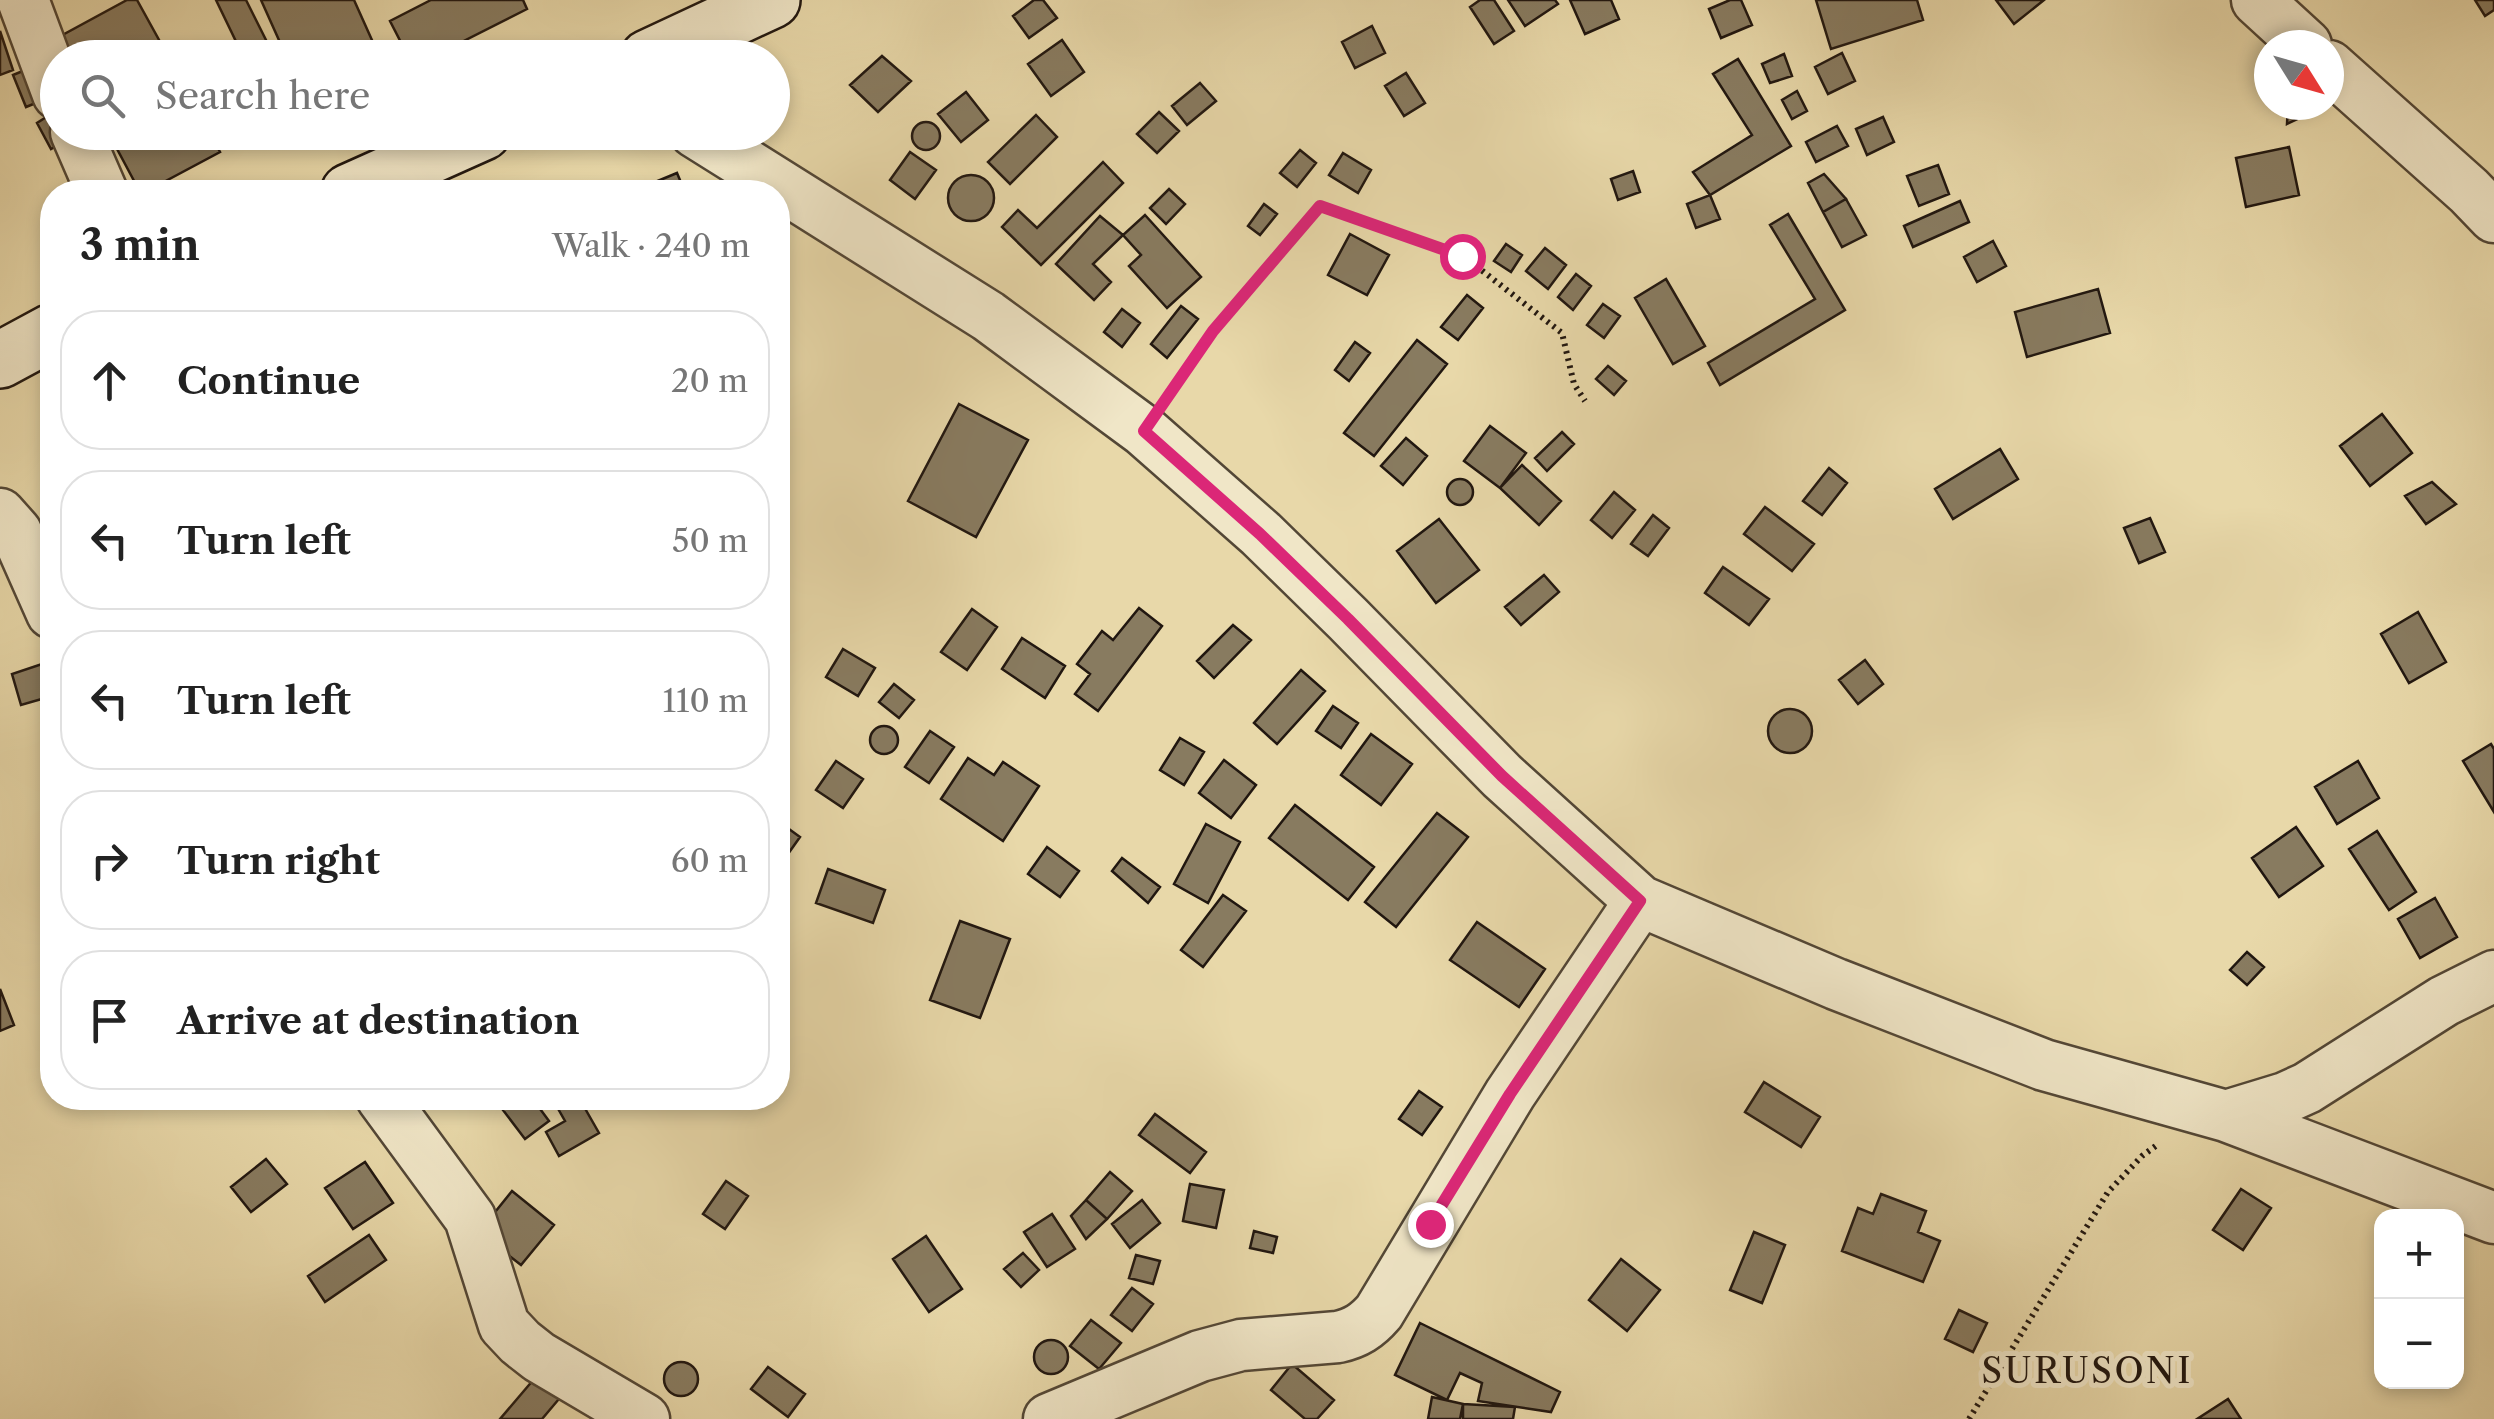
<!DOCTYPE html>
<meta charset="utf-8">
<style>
body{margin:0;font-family:"Libre Caslon Text",serif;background:#f6f6f6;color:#222}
.controls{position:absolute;right:30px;bottom:30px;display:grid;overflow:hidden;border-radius:20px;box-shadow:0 5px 15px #0003}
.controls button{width:90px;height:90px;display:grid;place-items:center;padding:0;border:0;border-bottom:2px solid #e0e0e0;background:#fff;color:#222;font:50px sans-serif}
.compass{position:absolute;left:2254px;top:30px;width:90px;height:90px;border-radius:50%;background:#fff;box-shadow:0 5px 15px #0003;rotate:127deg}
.stop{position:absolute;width:30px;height:30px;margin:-22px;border:8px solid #db2777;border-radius:50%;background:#fff}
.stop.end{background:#db2777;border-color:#fff;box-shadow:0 2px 10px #0008}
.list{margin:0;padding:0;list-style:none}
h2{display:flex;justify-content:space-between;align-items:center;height:130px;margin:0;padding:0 40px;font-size:42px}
h2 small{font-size:32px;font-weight:400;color:#767676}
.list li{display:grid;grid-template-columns:65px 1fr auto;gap:30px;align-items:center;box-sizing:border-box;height:140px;margin:0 20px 20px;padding:0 20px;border:2px solid #e0e0e0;border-radius:40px}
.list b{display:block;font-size:38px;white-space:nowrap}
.list em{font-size:32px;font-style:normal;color:#767676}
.icon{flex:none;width:55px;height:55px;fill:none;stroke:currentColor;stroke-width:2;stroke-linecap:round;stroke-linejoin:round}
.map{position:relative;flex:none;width:2494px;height:1419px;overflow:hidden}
.search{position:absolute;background:#fff;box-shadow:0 5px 15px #0003;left:40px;top:40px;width:750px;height:110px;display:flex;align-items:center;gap:25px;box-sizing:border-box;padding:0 35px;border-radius:55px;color:#767676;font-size:38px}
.panel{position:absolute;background:#fff;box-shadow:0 5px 15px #0003;left:40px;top:180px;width:750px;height:930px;border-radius:40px}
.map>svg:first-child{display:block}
</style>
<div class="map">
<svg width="2494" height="1419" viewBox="0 0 2494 1419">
<rect width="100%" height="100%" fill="#e8d8a9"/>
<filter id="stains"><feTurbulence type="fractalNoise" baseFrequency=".002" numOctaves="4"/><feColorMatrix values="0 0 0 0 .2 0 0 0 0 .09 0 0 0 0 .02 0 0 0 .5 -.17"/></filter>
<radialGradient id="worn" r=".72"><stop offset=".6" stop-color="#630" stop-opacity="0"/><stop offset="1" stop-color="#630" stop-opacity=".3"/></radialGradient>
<path fill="#887b60" stroke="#211710" stroke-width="2.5" d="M127,0H137L169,58H68L57,38Z
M216,0H246L275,58H244Z
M261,0H354L380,58H287Z
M431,0H523L527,9L430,58H409L390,21Z
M1034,0H1043L1057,18L1029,38L1013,16Z
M1480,0H1494L1514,31L1494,44L1470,7Z
M1508,0H1555L1558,4L1525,26Z
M1570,0H1611L1619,19L1585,34Z
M1730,0H1741L1752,25L1721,38L1709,9Z
M1816,0H1917L1923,20L1831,49Z
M1996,0H2044L2014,24Z
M2475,0H2494V10L2485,16Z
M1372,26L1385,53L1355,68L1342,42Z
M0,31L13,70L0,75Z
M1062,40L1084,72L1051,96L1028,64Z
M1842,53L1855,81L1828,94L1815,67Z
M1784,54L1792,76L1770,83L1762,64Z
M882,56L911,81L878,112L850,85Z
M1738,59L1791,146L1710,195L1693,172L1752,135L1713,74Z
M40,64L53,96L26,107L13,75Z
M1406,73L1425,103L1404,116L1385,86Z
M1200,83L1216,101L1187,125L1172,106Z
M1797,91L1807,111L1792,119L1782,100Z
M966,92L988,120L961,142L938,114Z
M2288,105H2327L2287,124Z
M1159,112L1179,131L1157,153L1137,134Z
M51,114L65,141L51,149L37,123Z
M1036,115L1057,137L1010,184L988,162Z
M1883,117L1894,142L1867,155L1856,129Z
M912 136a14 14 0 1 1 28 0a14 14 0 1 1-28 0Z
M1837,126L1848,146L1816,162L1806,142Z
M108,132H209L220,152L145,192H140Z
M227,132H266L235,148Z
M2289,147L2299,195L2246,207L2236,158Z
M1300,150L1316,163L1297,187L1280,173Z
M910,152L936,170L915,199L890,180Z
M1343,153L1371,170L1358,193L1329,175Z
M1103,162L1123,183L1041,265L1002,227L1018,210L1037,228Z
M1938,165L1949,194L1919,206L1907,176Z
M1633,171L1640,192L1618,200L1611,179Z
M677,173L685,192H631Z
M1824,174L1846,199L1823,212L1808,183Z
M948 198a23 23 0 1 1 46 0a23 23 0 1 1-46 0Z
M1169,189L1185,204L1166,224L1150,208Z
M1710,195L1720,219L1696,228L1687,204Z
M1846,199L1866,235L1842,247L1823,212Z
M1960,201L1969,222L1913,247L1904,226Z
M1264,204L1277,214L1260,235L1248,226Z
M1788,214L1845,310L1720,385L1708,363L1815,299L1770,225Z
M1145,215L1201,277L1167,308L1129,266L1141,255L1123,235Z
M1100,216L1123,235L1093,264L1111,282L1094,300L1056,264Z
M1350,234L1389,255L1367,295L1328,275Z
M1993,241L2006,266L1977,282L1964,257Z
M1506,244L1522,255L1511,272L1494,261Z
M1545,248L1566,265L1548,289L1526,271Z
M1576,274L1591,286L1573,310L1558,297Z
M1666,279L1705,346L1673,364L1635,298Z
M2098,289L2110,333L2027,357L2015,312Z
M1467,295L1483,308L1458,340L1441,327Z
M1603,304L1620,316L1604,338L1587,325Z
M1181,306L1198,319L1167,358L1151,344Z
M1122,309L1140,323L1122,347L1104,332Z
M1417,340L1447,364L1374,456L1344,433Z
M1355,342L1370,353L1349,381L1335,370Z
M1608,366L1626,381L1614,395L1596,379Z
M959,404L1028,440L976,537L908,501Z
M2382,414L2412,453L2370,486L2340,446Z
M1490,426L1526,453L1500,488L1464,461Z
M1562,432L1574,444L1547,471L1535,458Z
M1406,438L1427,456L1403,485L1381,466Z
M2000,449L2018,479L1953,519L1935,489Z
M1522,465L1561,501L1539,525L1500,488Z
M1829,468L1847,483L1822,515L1803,501Z
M1447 492a13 13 0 1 1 26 0a13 13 0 1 1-26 0Z
M2432,482L2456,504L2426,524L2405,496Z
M1614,492L1635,510L1612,538L1591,520Z
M1765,507L1814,544L1792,571L1744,534Z
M1653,515L1669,528L1648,556L1631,544Z
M2150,518L2165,552L2139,563L2124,528Z
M1439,519L1479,570L1436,603L1397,551Z
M1723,567L1769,599L1749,625L1705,593Z
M1544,575L1559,592L1521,625L1505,607Z
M1139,608L1162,626L1098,711L1075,694L1090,674L1077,664L1102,631L1113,640Z
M972,609L997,627L967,670L941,652Z
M2418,612L2446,662L2409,683L2381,634Z
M1233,625L1251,640L1214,678L1197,661Z
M1022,638L1065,666L1045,698L1002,669Z
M843,649L875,668L858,696L826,677Z
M1865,660L1883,684L1858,704L1839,680Z
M51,661L52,696L21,705L12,674Z
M1301,670L1325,691L1277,744L1254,723Z
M894,684L914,700L899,718L879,702Z
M1333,706L1358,723L1341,748L1316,731Z
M1768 731a22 22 0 1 1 44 0a22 22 0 1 1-44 0Z
M870 740a14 14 0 1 1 28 0a14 14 0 1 1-28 0Z
M930,731L954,747L929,783L905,767Z
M1371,734L1412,764L1381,805L1341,775Z
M1180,738L1204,752L1184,785L1160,770Z
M2491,744L2494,749V812L2463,761Z
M968,758L994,775L1003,762L1039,786L1003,841L941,799Z
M1224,760L1256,785L1231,818L1199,793Z
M836,761L863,779L843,808L816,790Z
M2358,761L2379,798L2337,824L2315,787Z
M1295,805L1374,867L1348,900L1269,838Z
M1437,813L1468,837L1396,927L1365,902Z
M778,821L800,837L778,868Z
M1206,824L1240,842L1208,903L1174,884Z
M2296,827L2323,866L2279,897L2252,858Z
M2377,831L2416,892L2389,910L2349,849Z
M1047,847L1079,871L1060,897L1028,874Z
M1122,858L1160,887L1148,903L1112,871Z
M828,869L885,890L873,923L816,903Z
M1223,895L1246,911L1203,967L1181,950Z
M2435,898L2457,937L2420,958L2398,919Z
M960,921L1010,939L980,1018L930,1000Z
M1477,922L1545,969L1519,1007L1450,960Z
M2247,952L2264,967L2247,985L2230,970Z
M0,989L14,1025L0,1031Z
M1764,1082L1820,1117L1801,1147L1745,1112Z
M1419,1091L1442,1107L1422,1135L1399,1119Z
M520,1098H532L549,1121L525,1139L503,1110Z
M552,1098H579L599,1133L559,1156L546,1132L565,1121Z
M1155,1114L1206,1152L1190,1173L1139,1135Z
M266,1159L287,1184L251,1212L231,1187Z
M365,1162L393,1203L353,1229L325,1188Z
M1110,1172L1132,1191L1107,1219L1086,1200Z
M726,1181L748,1196L725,1229L703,1214Z
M1190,1184L1224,1190L1216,1228L1183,1221Z
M2241,1189L2271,1208L2243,1250L2213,1230Z
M512,1191L554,1225L521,1265L479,1232Z
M1881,1194L1926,1211L1918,1232L1940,1241L1923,1282L1842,1251L1858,1208L1873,1214Z
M1086,1200L1107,1219L1086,1239L1071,1216Z
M1142,1200L1160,1223L1130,1248L1112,1224Z
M1052,1214L1075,1249L1047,1267L1024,1232Z
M1254,1231L1277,1237L1273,1253L1250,1248Z
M1754,1232L1785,1245L1762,1303L1730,1290Z
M369,1235L386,1260L325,1302L308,1276Z
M926,1236L962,1289L929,1312L893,1259Z
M1023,1253L1039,1270L1021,1287L1004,1269Z
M1136,1255L1160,1261L1153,1284L1129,1278Z
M1621,1259L1660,1290L1627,1331L1589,1300Z
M1132,1288L1153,1304L1132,1331L1111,1315Z
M1959,1310L1987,1323L1973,1352L1945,1339Z
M1091,1320L1121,1343L1099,1369L1070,1346Z
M1420,1323L1560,1392L1551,1412L1478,1401L1482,1383L1460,1373L1447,1400L1395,1375Z
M1034 1357a17 17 0 1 1 34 0a17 17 0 1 1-34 0Z
M664 1379a17 17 0 1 1 34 0a17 17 0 1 1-34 0Z
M1292,1364L1334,1400L1317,1419H1305L1271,1390Z
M768,1367L805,1394L788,1417L751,1389Z
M540,1372L564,1393L542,1419H500Z
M1432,1397L1463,1404L1460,1419H1428Z
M2228,1399L2241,1419H2197Z
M1463,1404L1515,1407L1513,1419H1463Z"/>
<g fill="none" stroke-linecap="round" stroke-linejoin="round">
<defs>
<path id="street" d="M23,0L58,94
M2257,0L2306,45
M2329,66L2469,191L2494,217
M76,132L102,192
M695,132L988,316L1144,431L1261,534L1348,619L1502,776L1640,901L1510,1094L1379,1312C1367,1326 1356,1333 1338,1337L1241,1345L1200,1356L1049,1419
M0,514L16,532L52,613
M1640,901L1836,984L2044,1065L2226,1116L2494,1218
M382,1098L470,1218L504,1325L520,1342L539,1357L644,1419
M2226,1116L2285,1098L2307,1088L2444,1001L2494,976"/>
<path id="secondary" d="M648,58L772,0
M349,192L483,132
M0,360L52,332"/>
</defs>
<use href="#street" stroke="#534736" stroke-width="55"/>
<use href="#secondary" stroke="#211710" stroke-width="60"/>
<path stroke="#211710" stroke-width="6" stroke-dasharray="2.5 5" stroke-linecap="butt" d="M1168,397L1213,331L1320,206L1462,255L1562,333L1574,384L1585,401
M1969,1419L2108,1192L2142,1156L2157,1145"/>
<use href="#street" stroke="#f0e6c7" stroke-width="50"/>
<use href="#secondary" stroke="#f0e6c7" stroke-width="55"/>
</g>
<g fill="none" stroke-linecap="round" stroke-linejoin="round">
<path stroke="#db2777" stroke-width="12" d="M1430,1224L1510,1094L1640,901L1502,776L1348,619L1260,534L1144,431L1213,331L1320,206L1462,256"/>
</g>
<g text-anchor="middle" stroke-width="10" stroke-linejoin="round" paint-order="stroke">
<g font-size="35" letter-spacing="2.5" fill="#211710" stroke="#f0e6c7">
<text x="2087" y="1383">SURUSONI</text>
</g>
</g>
<rect width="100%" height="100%" filter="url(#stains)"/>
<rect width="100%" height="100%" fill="url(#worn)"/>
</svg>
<div class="controls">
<button>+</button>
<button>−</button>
</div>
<svg class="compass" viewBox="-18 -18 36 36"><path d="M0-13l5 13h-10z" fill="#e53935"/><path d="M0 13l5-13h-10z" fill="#767676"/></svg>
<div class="stop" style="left:1462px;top:256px"></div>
<div class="stop end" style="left:1430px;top:1224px"></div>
<div class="search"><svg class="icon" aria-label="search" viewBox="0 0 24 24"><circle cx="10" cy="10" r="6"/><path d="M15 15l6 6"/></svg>Search here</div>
<section class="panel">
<h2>3 min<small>Walk · 240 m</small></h2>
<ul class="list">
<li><svg class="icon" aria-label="ahead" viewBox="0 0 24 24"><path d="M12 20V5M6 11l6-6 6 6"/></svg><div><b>Continue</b></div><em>20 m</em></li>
<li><svg class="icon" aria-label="left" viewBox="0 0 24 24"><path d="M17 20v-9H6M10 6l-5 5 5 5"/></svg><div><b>Turn left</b></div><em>50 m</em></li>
<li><svg class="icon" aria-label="left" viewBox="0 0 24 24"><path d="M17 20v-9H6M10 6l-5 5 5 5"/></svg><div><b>Turn left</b></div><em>110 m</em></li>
<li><svg class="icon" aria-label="right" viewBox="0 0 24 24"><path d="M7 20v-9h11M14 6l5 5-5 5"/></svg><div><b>Turn right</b></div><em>60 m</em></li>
<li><svg class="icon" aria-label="arrive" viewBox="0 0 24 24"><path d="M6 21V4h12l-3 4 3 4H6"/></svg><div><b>Arrive at destination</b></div></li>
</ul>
</section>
</div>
